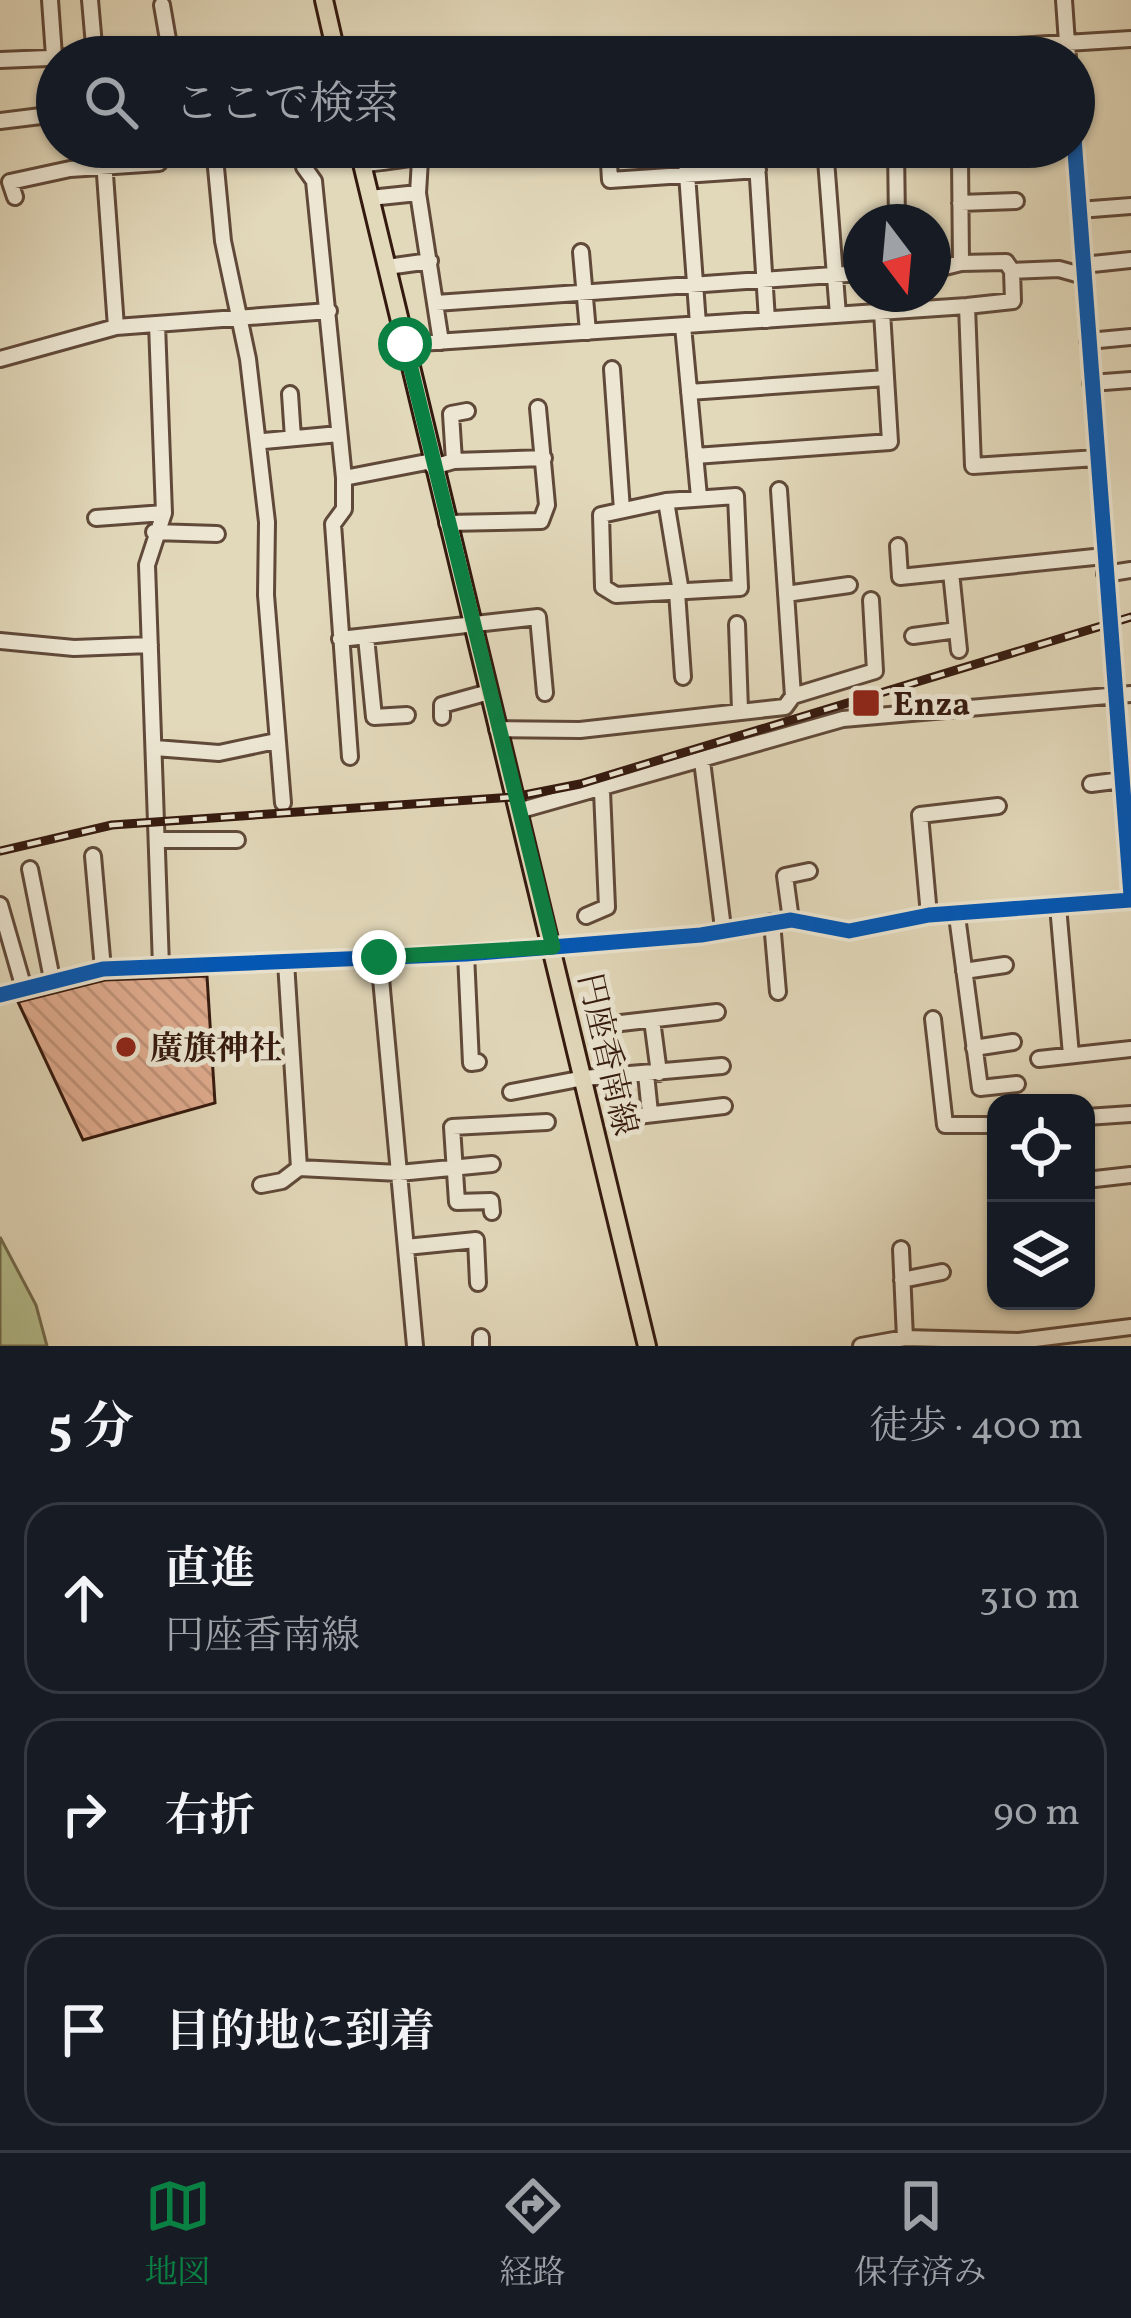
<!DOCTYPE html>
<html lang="ja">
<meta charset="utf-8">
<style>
body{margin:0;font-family:Vollkorn,"Noto Serif JP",serif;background:#242831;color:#f1f3f6}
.controls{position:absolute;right:36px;bottom:36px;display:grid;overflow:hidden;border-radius:24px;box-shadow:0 3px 9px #0004}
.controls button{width:108px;height:108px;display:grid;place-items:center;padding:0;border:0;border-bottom:3px solid #363941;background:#171b24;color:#f1f3f6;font:60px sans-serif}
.compass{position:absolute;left:843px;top:204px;width:108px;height:108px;border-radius:50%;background:#171b24;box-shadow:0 3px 9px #0004;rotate:164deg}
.stop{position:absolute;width:36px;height:36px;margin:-27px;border:9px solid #0b8043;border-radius:50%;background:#fff}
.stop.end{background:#0b8043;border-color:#fff;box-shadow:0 3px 12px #0008}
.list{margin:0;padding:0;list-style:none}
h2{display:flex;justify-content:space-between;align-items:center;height:156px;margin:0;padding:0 48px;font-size:51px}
h2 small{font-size:39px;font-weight:400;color:#9ea1a6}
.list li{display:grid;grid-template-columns:78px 1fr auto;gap:36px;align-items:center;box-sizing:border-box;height:192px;margin:0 24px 24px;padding:0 24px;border:3px solid #363941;border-radius:36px}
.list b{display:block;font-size:45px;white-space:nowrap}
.list p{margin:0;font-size:39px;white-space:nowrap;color:#9ea1a6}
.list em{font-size:39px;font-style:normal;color:#9ea1a6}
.icon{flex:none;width:66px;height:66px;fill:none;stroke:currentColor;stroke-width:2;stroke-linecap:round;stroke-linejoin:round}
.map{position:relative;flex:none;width:1131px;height:1346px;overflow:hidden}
.search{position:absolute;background:#171b24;box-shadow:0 3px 9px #0004;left:36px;right:36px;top:36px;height:132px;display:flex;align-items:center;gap:30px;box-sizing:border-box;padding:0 42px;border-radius:66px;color:#9ea1a6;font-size:45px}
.sheet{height:804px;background:#171b24}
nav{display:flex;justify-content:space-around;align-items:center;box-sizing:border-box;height:168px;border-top:3px solid #363941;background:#171b24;font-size:33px;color:#9ea1a6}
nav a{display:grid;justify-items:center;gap:6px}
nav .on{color:#0b8043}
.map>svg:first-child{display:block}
</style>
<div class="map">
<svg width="1131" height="1346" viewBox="0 0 1131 1346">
<defs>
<pattern id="building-back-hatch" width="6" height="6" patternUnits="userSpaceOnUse" patternTransform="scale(3)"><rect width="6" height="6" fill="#e1ad90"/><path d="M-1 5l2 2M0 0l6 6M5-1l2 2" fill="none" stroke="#c2947b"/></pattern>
</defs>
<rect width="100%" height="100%" fill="#e2d8ba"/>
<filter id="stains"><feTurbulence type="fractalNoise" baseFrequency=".00167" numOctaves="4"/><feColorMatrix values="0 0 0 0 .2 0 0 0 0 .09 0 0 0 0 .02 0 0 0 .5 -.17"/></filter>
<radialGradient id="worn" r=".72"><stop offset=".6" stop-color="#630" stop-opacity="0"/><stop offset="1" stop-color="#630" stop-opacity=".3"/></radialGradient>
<path fill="#b5be8e" stroke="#746c4e" stroke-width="3" d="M0,1237L36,1305L47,1346H0Z"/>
<path fill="url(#building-back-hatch)" stroke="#34190e" stroke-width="3" d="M207,976L215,1103L83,1140L18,1002L105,980Z"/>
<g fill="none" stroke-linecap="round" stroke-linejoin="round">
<defs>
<path id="minor" d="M50,0L54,56
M90,0L95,57
M1064,0L1068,57
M162,5L171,57
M841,57L1131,39
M0,60L73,57
M0,121L57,114
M1074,138L1131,896
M103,147L116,327
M214,147L223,241L248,359L267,522L266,595L283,803
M301,147L304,167L314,181L344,478V509L333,524L350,757
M608,147L610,180L758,170
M685,147L698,324
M756,147L767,320
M825,147L838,315
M896,147L897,222
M950,147L960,158L961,263L1006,262L1012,271
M1001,147V148
M420,160L418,193L441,342
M362,164C405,161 439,151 482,150
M15,197L10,182L70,169L159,163
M370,198L418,193
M960,203L1016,201
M1079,210L1131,206
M581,252L588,332
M1083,265L1131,260
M387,267L430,261
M933,270L961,263
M436,303L861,273
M967,306L973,466L1097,458
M157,324L164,513L147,565L161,966
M683,326L699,497
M1088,341L1131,337
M405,344L967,306L1013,301L1012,271L1059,269L1084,276
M0,359L116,327L329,311
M612,369L622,510
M1091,383L1131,380
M689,392L886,378
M290,394L293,438
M264,441L339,434
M695,456L890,442L882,312
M454,461L451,414L467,411
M433,467L454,461L544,458
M344,478L432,461
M779,490L793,696
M736,496L740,588L616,595L603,587L601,515L666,501Z
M666,501L681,592
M96,518L164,513
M447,523L541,521L547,505L538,408
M154,532L217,534
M898,546L900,577L1104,556
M951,572L959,650
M1105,574L1131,570
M677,592L683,677
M786,594L849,585
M737,624L740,710
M913,636L957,630
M366,637L374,717L407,715
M340,639L538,617L545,693
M0,641L74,648L150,645
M442,717V705L489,692
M497,729L580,730L785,707L793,696L875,671L871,600
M155,748L219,753L276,741
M702,761L723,928
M1091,784L1122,780
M518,811L843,719L1131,694
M159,840H237
M93,856L103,969
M30,869L52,979
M0,905L23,985
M1058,906L1071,1055
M929,915L920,815L998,806
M586,916L607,907L602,791
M957,916L980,1088L1017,1084
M791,920L785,876L809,871
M772,922L778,992
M466,954L471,1063L478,1062
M379,957L415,1346
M286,962L299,1168L399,1173L492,1164
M964,971L1005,965
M0,995L103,969L466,954L701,935L791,920L849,931L929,915L1131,900
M933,1019L945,1125H996
M652,1020L659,1073
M621,1023L717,1012
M974,1048L1013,1042
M1039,1059L1131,1049
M646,1074L650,1113
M511,1092L584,1078L722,1066
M1086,1117L1131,1114
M620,1118L724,1106
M1086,1180L1131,1175
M261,1185L282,1181L299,1168
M492,1212L491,1201L457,1202L452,1127L547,1122
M406,1247L476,1240L478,1283
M901,1249L905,1338
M902,1280L942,1272
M481,1337V1346
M861,1346L905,1338L1019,1341L1131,1327"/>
<path id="major" d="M324,0L337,57
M358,147L647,1346"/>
</defs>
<use href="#minor" stroke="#604939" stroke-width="20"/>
<use href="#major" stroke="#34190e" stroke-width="22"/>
<use href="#minor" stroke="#ece6d2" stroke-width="14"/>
<use href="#major" stroke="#e2d8ba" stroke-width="16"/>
<defs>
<path id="rail" d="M0,851L112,825L514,797L580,784L1131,617"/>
</defs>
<use href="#rail" stroke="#34190e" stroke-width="9"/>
<use href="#rail" stroke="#ece6d2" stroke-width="4.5" stroke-dasharray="14" stroke-linecap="butt"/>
<defs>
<path id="cycleway" d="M1074,138L1131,896
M0,995L103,969L466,954L701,935L791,920L849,931L929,915L1131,900"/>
</defs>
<use href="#cycleway" stroke="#ece6d2" stroke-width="22"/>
<use href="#cycleway" stroke="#0057b8" stroke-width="15"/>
</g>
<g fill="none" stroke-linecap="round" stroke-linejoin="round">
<path stroke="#0b8043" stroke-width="15" d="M379,957L553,947L405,344"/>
</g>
<g fill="#8f2418" stroke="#ece6d2" stroke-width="4.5">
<rect x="851" y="688" width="30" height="30" rx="6"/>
<circle cx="126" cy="1047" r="12"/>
</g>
<g text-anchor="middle" stroke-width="10" stroke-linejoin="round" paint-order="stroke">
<g font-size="33" font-weight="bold" fill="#34190e" stroke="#ece6d2" text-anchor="start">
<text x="893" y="715">Enza</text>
<text x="150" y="1059">廣旗神社</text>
</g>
<g font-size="33" fill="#34190e" stroke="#ece6d2">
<text transform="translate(609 1054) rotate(77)" y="12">円座香南線</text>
</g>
</g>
<rect width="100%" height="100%" filter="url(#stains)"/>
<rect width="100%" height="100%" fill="url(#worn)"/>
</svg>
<div class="controls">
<button><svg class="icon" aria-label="locate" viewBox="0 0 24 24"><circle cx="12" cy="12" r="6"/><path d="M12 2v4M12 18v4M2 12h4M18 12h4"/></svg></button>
<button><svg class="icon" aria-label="layers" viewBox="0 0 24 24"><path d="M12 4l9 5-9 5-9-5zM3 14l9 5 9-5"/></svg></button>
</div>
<svg class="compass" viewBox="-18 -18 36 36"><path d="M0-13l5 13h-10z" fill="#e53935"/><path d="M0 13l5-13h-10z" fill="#9ea1a6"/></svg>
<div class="stop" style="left:405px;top:344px"></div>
<div class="stop end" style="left:379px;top:957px"></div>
<div class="search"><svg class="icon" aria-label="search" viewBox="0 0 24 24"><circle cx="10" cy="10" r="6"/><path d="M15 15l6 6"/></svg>ここで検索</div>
</div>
<section class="sheet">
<h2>5 分<small>徒歩 · 400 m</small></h2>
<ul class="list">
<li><svg class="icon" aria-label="ahead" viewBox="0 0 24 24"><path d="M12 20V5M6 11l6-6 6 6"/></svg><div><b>直進</b><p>円座香南線</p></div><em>310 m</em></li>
<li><svg class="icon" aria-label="right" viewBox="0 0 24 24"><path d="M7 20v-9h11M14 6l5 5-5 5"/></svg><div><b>右折</b></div><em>90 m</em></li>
<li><svg class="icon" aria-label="arrive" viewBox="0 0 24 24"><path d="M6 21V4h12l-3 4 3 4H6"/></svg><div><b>目的地に到着</b></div></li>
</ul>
</section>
<nav>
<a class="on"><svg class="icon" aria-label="map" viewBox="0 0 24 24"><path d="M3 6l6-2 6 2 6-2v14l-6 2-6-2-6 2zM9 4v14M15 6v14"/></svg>地図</a>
<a><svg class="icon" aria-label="directions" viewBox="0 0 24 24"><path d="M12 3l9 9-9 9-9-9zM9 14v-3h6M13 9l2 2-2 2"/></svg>経路</a>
<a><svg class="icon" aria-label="saved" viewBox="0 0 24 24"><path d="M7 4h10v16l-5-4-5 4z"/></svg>保存済み</a>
</nav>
